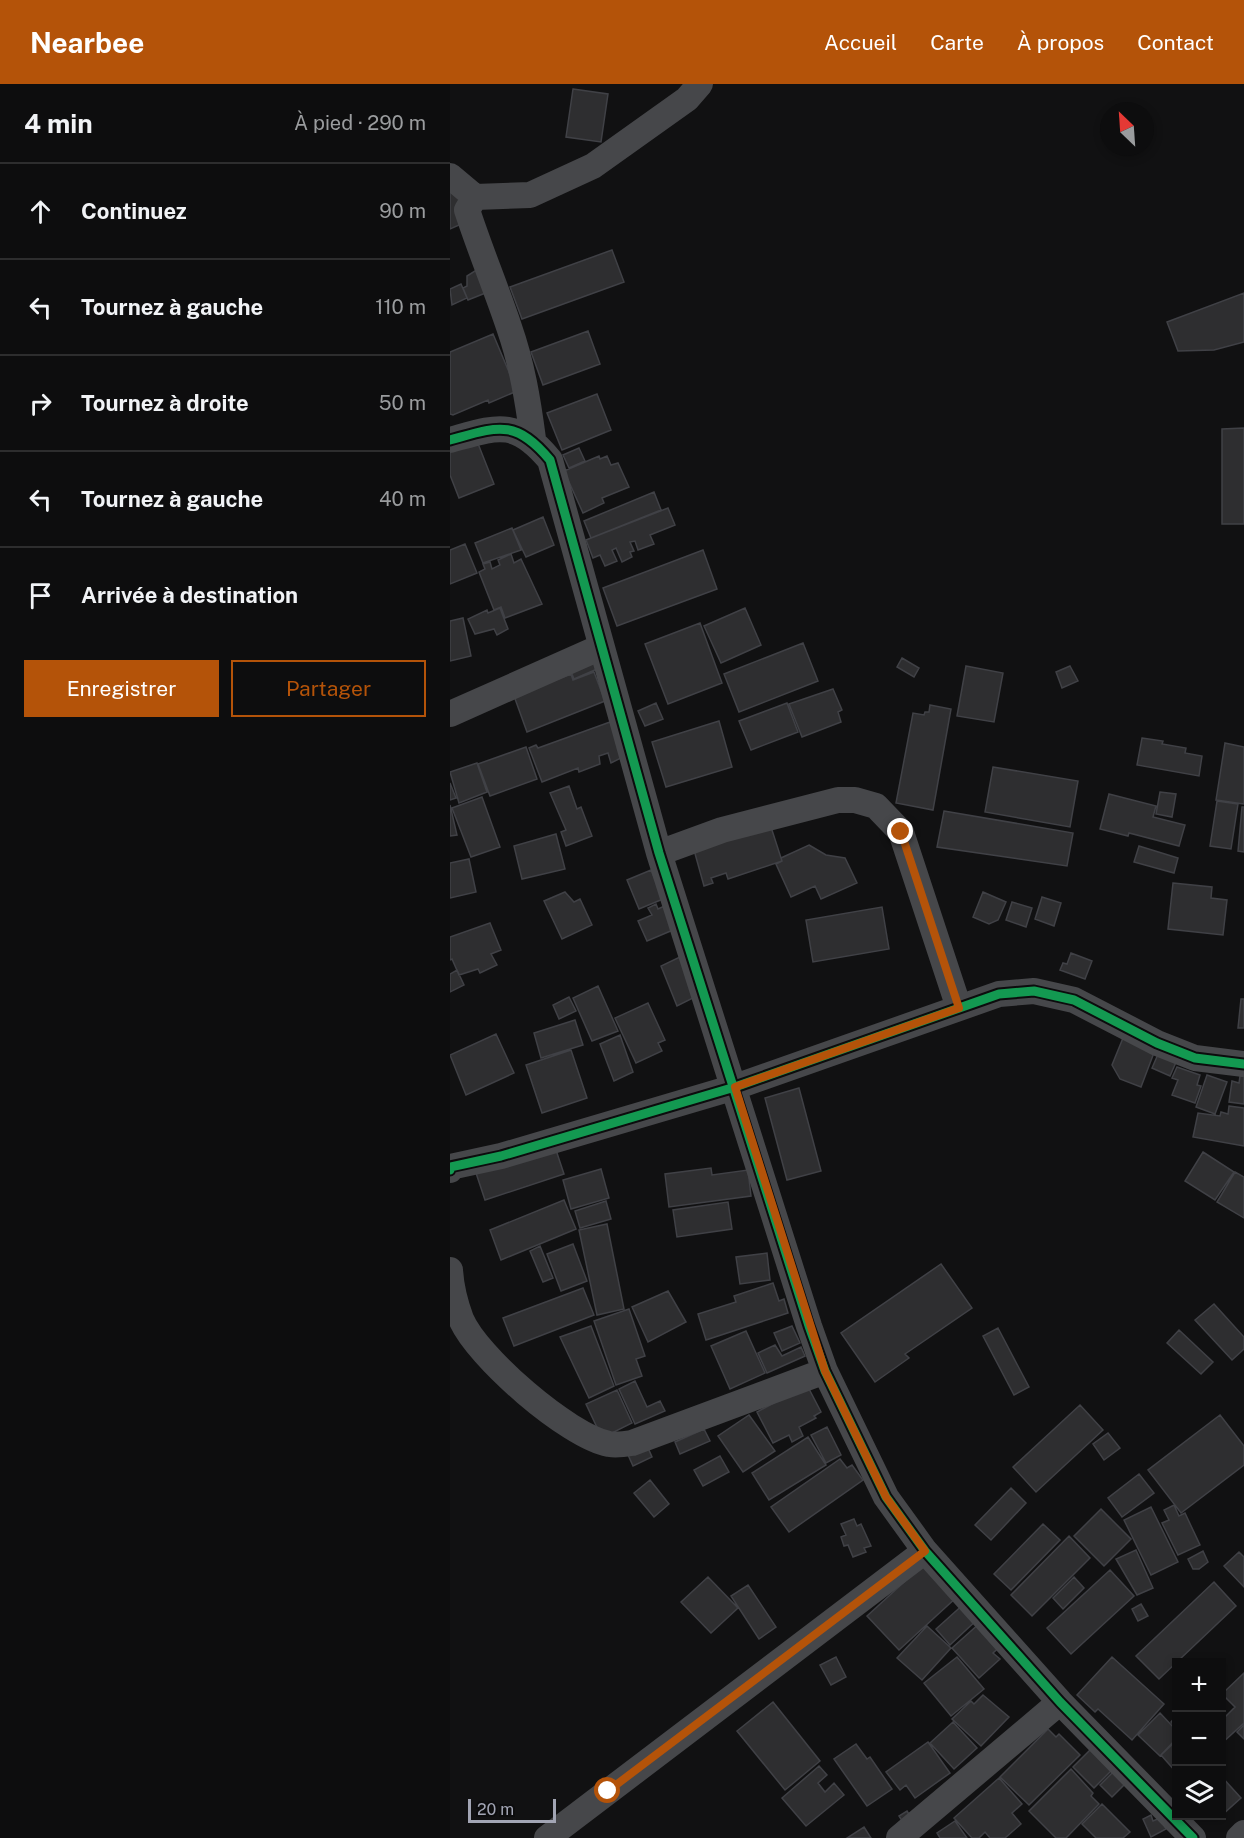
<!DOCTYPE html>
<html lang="fr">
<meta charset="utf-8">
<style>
body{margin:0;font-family:"Public Sans",sans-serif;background:#1b1b1c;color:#f1f3f6}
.controls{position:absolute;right:18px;bottom:18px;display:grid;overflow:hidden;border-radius:0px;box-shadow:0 3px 9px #0003}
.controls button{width:54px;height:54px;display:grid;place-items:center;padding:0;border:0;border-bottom:2px solid #2d2d2e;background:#0d0d0e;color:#f1f3f6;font:30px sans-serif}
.compass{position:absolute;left:650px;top:18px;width:54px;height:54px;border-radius:50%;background:#0d0d0e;box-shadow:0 3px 9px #0003;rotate:335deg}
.scale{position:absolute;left:18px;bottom:15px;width:88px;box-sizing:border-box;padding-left:6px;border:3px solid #a2a5b4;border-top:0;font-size:16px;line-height:21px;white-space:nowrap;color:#a2a5b4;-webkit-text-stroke:4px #0c0c0d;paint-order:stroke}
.stop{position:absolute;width:18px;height:18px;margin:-14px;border:4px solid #b45309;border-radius:50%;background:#fff}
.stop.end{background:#b45309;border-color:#fff;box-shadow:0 2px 6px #0008}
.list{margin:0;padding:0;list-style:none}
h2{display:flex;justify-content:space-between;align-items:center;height:78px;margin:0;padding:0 24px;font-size:26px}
h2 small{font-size:20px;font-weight:400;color:#9a9c9e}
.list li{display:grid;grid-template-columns:39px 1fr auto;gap:18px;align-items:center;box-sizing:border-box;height:96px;padding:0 24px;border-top:2px solid #2d2d2e}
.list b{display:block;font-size:22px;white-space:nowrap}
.list em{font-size:20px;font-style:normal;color:#9a9c9e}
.actions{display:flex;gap:12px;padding:18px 24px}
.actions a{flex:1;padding:14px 0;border:2px solid #b45309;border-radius:0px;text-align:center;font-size:21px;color:#b45309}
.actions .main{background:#b45309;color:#fff}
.icon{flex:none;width:33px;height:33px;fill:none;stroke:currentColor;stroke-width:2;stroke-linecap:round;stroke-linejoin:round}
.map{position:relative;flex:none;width:794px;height:1754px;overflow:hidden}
header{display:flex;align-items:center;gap:36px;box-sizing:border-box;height:84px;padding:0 30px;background:#b45309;color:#fff}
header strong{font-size:28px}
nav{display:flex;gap:33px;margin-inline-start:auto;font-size:21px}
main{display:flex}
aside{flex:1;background:#0d0d0e}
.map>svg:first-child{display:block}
</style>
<header>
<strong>Nearbee</strong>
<nav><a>Accueil</a><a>Carte</a><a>À propos</a><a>Contact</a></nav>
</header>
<main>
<aside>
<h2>4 min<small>À pied · 290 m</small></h2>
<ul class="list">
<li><svg class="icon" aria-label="ahead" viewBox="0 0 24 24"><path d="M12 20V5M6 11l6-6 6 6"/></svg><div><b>Continuez</b></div><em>90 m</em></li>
<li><svg class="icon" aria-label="left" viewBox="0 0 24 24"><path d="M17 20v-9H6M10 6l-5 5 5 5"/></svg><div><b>Tournez à gauche</b></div><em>110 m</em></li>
<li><svg class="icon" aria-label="right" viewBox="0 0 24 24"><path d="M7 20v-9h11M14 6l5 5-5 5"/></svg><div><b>Tournez à droite</b></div><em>50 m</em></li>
<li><svg class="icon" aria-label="left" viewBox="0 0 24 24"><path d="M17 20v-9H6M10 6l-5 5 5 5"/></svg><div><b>Tournez à gauche</b></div><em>40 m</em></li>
<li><svg class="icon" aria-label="arrive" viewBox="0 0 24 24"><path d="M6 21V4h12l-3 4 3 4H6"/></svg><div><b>Arrivée à destination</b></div></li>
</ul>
<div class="actions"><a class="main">Enregistrer</a><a>Partager</a></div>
</aside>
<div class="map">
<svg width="794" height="1754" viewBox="0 0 794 1754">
<rect width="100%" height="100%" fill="#111112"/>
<path fill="#2e2e30" stroke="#404146" stroke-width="1.5" d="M123,5L158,10L151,58L116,53Z
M4,99L18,137L0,145V101Z
M162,166L174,198L72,235L60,203Z
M28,185L38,208L18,216L13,204L17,202V192Z
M11,200L17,214L2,221L0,205Z
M794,209V258L764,266L728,267L717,238Z
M138,247L150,280L93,301L81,268Z
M43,250L67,307L39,319L38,316L3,331L0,330V268Z
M147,310L161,346L112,366L97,329Z
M794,344V440H772V345Z
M25,352L44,400L9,414L0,391V362Z
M129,364L135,377L119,384L113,371Z
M149,372L150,375L157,372L161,381L168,379L179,403L152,414L154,419L133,429L114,387Z
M204,408L211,426L141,454L134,437Z
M218,424L225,441L200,451L204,460L188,466L185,457L180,458L184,467L180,468L182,473L172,478L166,464L162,466L167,477L155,482L150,471L143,474L136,456Z
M93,433L104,461L76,473L63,446Z
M62,444L71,466L33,479L25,459Z
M15,460L27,489L0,500V466Z
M253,466L267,505L167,542L153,504Z
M61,470L64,479L71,475L92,520L55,534L51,523L44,526L29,488L35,485L33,480L40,478L42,485L50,481L48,476Z
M50,524L58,545L47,551L44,545L25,550L18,535L37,526L38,529Z
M295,524L311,561L271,579L254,542Z
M13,534L21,572L0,577V537Z
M250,539L272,599L218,620L195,560Z
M353,559L368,597L289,628L274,590Z
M148,567L154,582L124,595L118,580Z
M452,574L469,584L464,593L447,583Z
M516,582L553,589L544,638L507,632Z
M620,582L628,597L612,604L606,588Z
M144,588L155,617L77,648L64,612L121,590L123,596Z
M383,605L392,626L388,628L391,638L352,653L339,620Z
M206,619L213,635L195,642L188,627Z
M337,619L348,648L301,666L289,637Z
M480,621L501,625L483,726L446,719L463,629L474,631L475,628H479Z
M269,637L282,683L216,703L202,658Z
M160,638L173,673L161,679L158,669L149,672L150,680L129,688L128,684L92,698L79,664L86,661L88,664Z
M692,654L713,657L712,660L736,664L735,669L752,672L749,692L687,681Z
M775,659L794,663V720L766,716Z
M76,663L87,695L40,712L28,680Z
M27,679L37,708L9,719L0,688Z
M543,683L628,697L620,743L535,728Z
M0,699L6,714L0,716Z
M119,702L127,725L131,723L142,752L116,762L111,748L116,746L100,709Z
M710,708L726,710L722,733L706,730Z
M659,710L706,722L703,733L735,741L729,762L679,749L678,752L650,745Z
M32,713L50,763L21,773L2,724Z
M767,717L788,720L781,765L760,762Z
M0,721L7,751L0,752Z
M792,723H794V768L788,767Z
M494,727L623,749L617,782L487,763Z
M321,743L332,777L278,795L276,789L261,794L263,799L254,802L244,766Z
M106,750L115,785L72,795L64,762Z
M359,761L376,771L395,774L407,799L371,815L365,802L341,813L326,780L332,777L331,774Z
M689,762L728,774L724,789L684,778Z
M19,775L26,808L0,814V779Z
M201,786L213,815L189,825L177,796Z
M723,799L762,803L761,814L777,816L773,851L718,845Z
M115,808L124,818L130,815L142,841L112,855L94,817Z
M533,808L556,818L548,836L539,840L523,833Z
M592,813L611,819L604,842L585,835Z
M562,818L582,824L576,843L556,836Z
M206,820L208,825L219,820L230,843L197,857L188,837L202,831L198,824Z
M432,823L439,865L363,878L356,836Z
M40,839L51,866L41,870L47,881L30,889L28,885L9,891L2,875L0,876V853Z
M621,869L642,877L635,895L610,886L613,879L617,880Z
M234,871L251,910L227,922L211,882Z
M7,886L14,901L0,908V890Z
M148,902L168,947L142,957L123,914Z
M119,913L126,927L109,935L103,921Z
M791,915H794V944H788Z
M198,919L215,956L208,959L212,967L186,979L165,934Z
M125,936L133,961L91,974L84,949Z
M46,950L64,989L16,1011L0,971Z
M170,951L183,988L164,997L150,960Z
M673,954L705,966L691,1003L670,995L662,981Z
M121,966L137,1014L92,1029L76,981Z
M709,968L727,976L720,992L702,984Z
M727,983L750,991L747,1001L751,1002L745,1019L722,1011L728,996L722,994Z
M757,991L777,998L765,1030L746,1023Z
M790,992H794V1020L779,1018L782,997L789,999Z
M349,1004L371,1087L337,1096L315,1014Z
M779,1022L794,1024V1062L743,1053L748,1029L770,1032L771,1028L778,1030Z
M104,1060L114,1090L35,1116L25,1086Z
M753,1068L784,1088L765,1116L735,1097Z
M261,1084L262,1091L298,1086L301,1112L219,1123L215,1090Z
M151,1085L159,1114L121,1125L113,1096Z
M785,1088L794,1093V1134L767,1118Z
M114,1116L126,1145L51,1176L40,1146Z
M156,1117L161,1135L130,1144L125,1127Z
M278,1118L282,1145L227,1153L223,1126Z
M157,1140L174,1225L147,1231L129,1146Z
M123,1160L137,1197L111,1207L97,1170Z
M90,1162L103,1194L93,1198L80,1167Z
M317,1169L320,1196L290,1200L286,1173Z
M491,1180L522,1224L455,1270L459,1274L425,1298L391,1249Z
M323,1199L329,1217L334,1215L338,1229L256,1256L248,1230L286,1218L284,1212Z
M133,1204L144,1231L64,1262L53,1234Z
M218,1207L236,1238L198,1258L182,1223Z
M764,1220L794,1253V1265L782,1276L745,1236Z
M179,1225L195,1272L186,1275L192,1292L166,1301L144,1237Z
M141,1242L164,1302L139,1314L110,1253Z
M342,1242L350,1259L332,1267L324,1249Z
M548,1244L579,1303L564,1311L533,1252Z
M729,1246L763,1278L751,1290L717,1259Z
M296,1247L315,1289L280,1305L261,1262Z
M325,1261L332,1272L351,1263L355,1272L317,1289L308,1269Z
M185,1297L197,1323L210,1317L215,1327L185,1340L169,1305Z
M357,1301L371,1328L364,1332L366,1334L349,1343L353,1352L342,1358L339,1351L323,1359L307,1328Z
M167,1306L182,1339L152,1354L136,1320Z
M630,1321L653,1346L586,1408L563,1383Z
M299,1331L325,1367L293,1388L268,1352Z
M770,1331L794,1362V1381L731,1429L698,1386Z
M377,1343L391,1371L376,1379L361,1351Z
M254,1345L260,1357L230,1370L225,1358Z
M658,1349L670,1364L654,1376L643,1360Z
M358,1353L376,1381L319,1416L302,1389Z
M194,1355L202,1373L183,1382L175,1364Z
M270,1372L279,1388L253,1402L244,1386Z
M390,1375L397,1384L402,1381L413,1396L339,1448L321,1423Z
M689,1390L704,1409L672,1433L658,1414Z
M200,1396L219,1420L204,1433L184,1409Z
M561,1404L576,1419L541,1456L525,1441Z
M724,1421L729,1432L735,1429L750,1461L728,1471L712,1439L719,1436L714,1426Z
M701,1423L728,1478L701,1491L674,1436Z
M651,1425L681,1455L654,1482L624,1452Z
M404,1435L407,1442L411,1440L421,1462L414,1464L416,1468L403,1473L398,1461L394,1462L391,1453L396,1451L391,1440Z
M593,1440L610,1456L561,1506L544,1490Z
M619,1452L640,1474L582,1532L561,1511Z
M686,1466L703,1504L687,1511L666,1475Z
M753,1467L758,1478L749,1485H743L738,1475Z
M789,1468L794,1473V1503L774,1482Z
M476,1478L508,1512L449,1566L417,1532Z
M660,1486L684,1512L621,1570L597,1544Z
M258,1493L288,1524L261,1549L231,1518Z
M624,1493L634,1504L613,1525L603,1514Z
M764,1498L786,1522L709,1595L686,1572Z
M298,1501L326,1543L309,1555L281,1512Z
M516,1518L530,1533L500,1561L486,1545Z
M691,1520L698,1532L688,1537L682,1525Z
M531,1538L552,1561L543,1569L550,1575L529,1594L502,1564Z
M477,1542L501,1564L472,1596L447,1574Z
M386,1573L396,1593L381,1601L370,1581Z
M507,1573L534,1605L501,1632L474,1599Z
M662,1573L714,1620L682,1656L648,1625L645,1628L627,1611Z
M794,1589V1639L772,1659V1636L785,1623L772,1610Z
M533,1611L559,1633L531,1662L502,1635L521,1617L524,1620Z
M323,1618L370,1677L335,1706L287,1647Z
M710,1629L726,1646V1655L710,1672L688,1651Z
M726,1632V1644L721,1638Z
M503,1638L527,1664L504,1685L480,1659Z
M794,1641V1655L787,1648Z
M598,1645L606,1653L609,1650L630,1671L579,1721L550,1693Z
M726,1657V1688L711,1671Z
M478,1658L500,1689L465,1714L456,1701L450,1706L436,1688Z
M406,1660L417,1675L420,1673L442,1705L417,1722L384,1675Z
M643,1663L664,1684L644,1704L623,1683Z
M369,1682L377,1691L368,1699L375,1708L384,1699L394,1711L356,1742L332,1714Z
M621,1685L643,1709L641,1712L649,1720L616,1754H606L579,1727Z
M664,1687L676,1699L662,1713L650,1701Z
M772,1693L791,1714L772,1731Z
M549,1694L572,1720L562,1729L571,1740L555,1754H540L535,1748L529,1754H522L504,1734Z
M652,1720L680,1748L673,1754H646L632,1740Z
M457,1727L464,1739L456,1743L449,1732Z
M701,1731L703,1737L710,1734L716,1745L701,1753L693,1735Z
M505,1737L517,1754H490L487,1749Z
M414,1743L421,1754H397Z"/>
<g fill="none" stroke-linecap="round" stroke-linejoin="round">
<path stroke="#46474a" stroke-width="26" d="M0,92L25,113
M83,355C78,317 72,280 59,243C46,204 30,166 17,126L25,113L80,111L143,82L237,15L250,0
M0,356C47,343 65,334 100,376L209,769L359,1242L375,1287L436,1413L475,1467L610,1618L743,1754
M0,630L151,563
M209,769L272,746L388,716H405L426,722L451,748L509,924
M0,1086V1083L51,1072L285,1003L549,910L584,907L624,916L707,959L745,974L794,980
M0,1186C1,1202 5,1219 11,1235C27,1273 118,1352 159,1360C166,1361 175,1360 182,1359L375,1287
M97,1754L475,1467
M449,1754L610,1618
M789,1754L794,1749"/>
<defs>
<path id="cycleway" d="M0,356C47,343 65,334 100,376L209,769L359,1242L375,1287L436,1413L475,1467L610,1618L743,1754
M0,1086V1083L51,1072L285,1003L549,910L584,907L624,916L707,959L745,974L794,980"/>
</defs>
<use href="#cycleway" stroke="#0c0c0d" stroke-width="13"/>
<use href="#cycleway" stroke="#139951" stroke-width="9"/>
</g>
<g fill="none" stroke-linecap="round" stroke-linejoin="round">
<path stroke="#b45309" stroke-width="8" d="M158,1707L475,1467L436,1413L375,1287L285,1003L509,924L451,748"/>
</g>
</svg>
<div class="controls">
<button>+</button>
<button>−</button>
<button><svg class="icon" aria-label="layers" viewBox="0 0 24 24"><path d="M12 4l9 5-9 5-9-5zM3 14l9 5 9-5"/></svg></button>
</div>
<svg class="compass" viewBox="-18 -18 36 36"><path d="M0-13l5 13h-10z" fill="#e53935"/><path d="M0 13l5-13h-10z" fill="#9a9c9e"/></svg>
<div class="scale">20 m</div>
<div class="stop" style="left:158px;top:1707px"></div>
<div class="stop end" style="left:451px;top:748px"></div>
</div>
</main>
